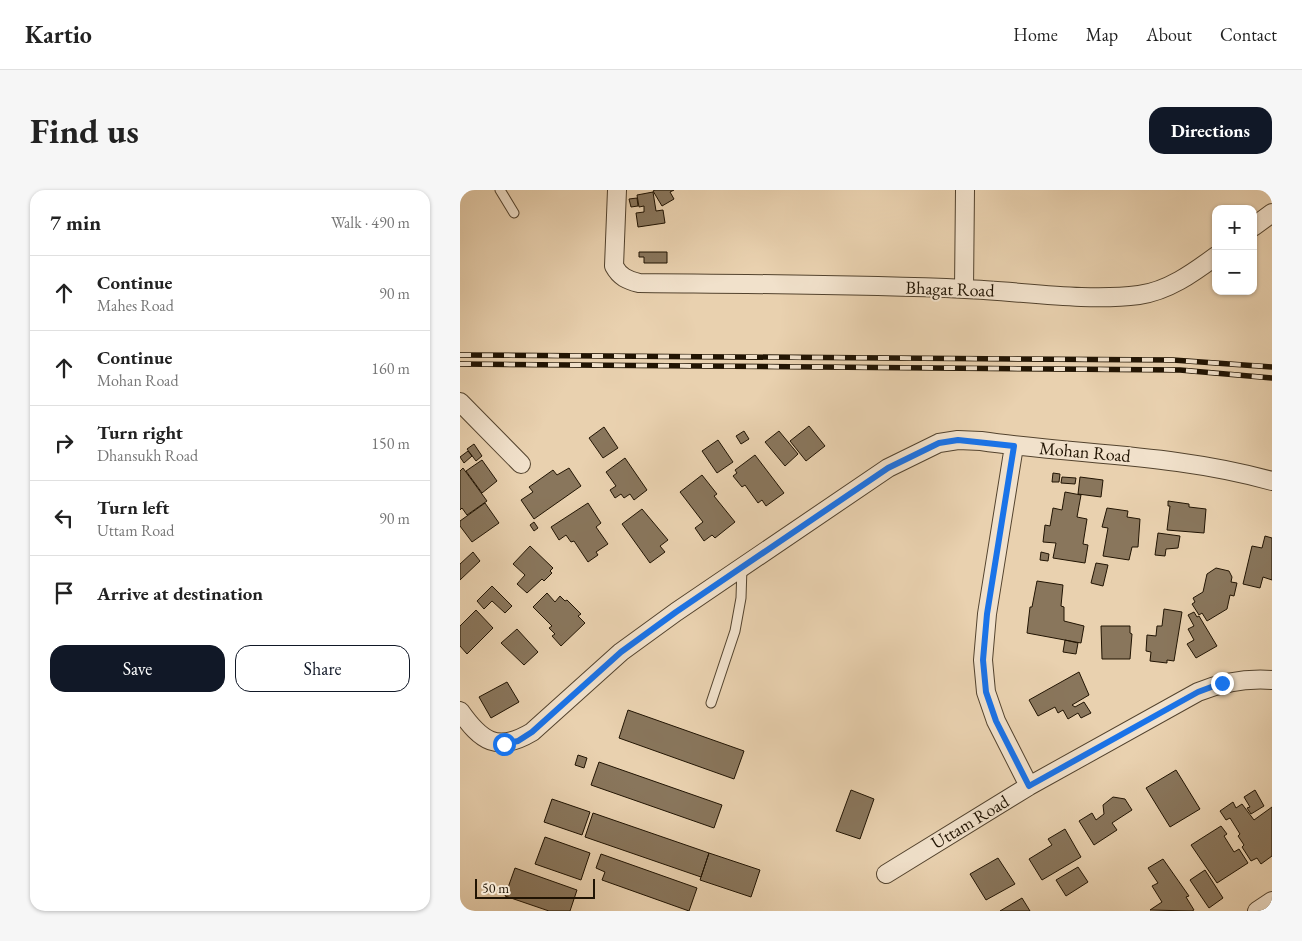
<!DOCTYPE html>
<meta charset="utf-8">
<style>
body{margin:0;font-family:"EB Garamond",serif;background:#f6f6f6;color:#222}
.controls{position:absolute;right:15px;top:15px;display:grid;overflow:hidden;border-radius:10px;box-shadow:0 1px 4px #0004}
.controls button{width:45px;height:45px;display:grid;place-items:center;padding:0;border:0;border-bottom:1px solid #e0e0e0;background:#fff;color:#222;font:25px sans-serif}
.scale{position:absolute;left:15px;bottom:12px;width:120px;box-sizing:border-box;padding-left:5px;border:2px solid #211403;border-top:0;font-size:14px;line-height:18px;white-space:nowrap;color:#211403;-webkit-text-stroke:4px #f1e1cb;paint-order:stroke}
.stop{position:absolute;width:15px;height:15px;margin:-11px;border:4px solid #1a73e8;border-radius:50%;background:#fff}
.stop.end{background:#1a73e8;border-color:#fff;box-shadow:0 1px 5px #0008}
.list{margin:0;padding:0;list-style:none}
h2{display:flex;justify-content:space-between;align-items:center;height:65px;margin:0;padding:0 20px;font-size:21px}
h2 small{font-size:16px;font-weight:400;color:#767676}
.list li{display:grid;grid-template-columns:32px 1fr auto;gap:15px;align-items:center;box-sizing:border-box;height:75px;padding:0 20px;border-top:1px solid #e0e0e0}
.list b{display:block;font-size:19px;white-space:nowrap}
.list p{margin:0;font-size:16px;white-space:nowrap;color:#767676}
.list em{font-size:16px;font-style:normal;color:#767676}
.actions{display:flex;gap:10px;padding:15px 20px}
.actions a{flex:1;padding:11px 0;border:1px solid #111827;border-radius:15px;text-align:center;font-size:18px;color:#111827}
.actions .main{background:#111827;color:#fff}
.icon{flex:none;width:28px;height:28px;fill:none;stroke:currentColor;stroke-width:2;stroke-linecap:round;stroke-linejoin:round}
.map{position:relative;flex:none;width:812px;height:721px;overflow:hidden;border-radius:15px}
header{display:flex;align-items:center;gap:30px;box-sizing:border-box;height:70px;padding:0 25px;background:#fff;border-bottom:1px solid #e0e0e0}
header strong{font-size:24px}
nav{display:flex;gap:28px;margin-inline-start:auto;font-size:18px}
.intro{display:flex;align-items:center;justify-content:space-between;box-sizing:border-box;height:120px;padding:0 30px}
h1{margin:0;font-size:35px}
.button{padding:12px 22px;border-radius:15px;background:#111827;color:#fff;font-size:18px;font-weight:700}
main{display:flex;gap:30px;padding:0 30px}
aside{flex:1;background:#fff;border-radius:15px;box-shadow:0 1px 4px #0004}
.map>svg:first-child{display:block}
</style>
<header>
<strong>Kartio</strong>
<nav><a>Home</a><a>Map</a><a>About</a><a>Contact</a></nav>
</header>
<div class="intro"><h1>Find us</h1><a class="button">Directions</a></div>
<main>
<aside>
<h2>7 min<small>Walk · 490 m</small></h2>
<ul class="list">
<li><svg class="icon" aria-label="ahead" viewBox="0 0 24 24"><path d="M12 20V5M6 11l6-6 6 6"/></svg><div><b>Continue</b><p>Mahes Road</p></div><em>90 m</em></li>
<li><svg class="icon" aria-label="ahead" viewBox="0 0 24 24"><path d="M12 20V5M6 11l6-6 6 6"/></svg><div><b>Continue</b><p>Mohan Road</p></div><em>160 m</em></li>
<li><svg class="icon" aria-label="right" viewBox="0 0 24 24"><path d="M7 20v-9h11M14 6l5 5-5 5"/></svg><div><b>Turn right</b><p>Dhansukh Road</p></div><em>150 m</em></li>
<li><svg class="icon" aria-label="left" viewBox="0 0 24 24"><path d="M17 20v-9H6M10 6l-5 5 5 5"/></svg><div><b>Turn left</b><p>Uttam Road</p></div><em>90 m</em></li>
<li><svg class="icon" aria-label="arrive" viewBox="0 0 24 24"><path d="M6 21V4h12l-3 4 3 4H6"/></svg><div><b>Arrive at destination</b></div></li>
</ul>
<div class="actions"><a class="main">Save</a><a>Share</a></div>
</aside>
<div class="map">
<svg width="812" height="721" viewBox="0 0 812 721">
<rect width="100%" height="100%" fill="#e9d1af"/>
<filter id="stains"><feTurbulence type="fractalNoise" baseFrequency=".004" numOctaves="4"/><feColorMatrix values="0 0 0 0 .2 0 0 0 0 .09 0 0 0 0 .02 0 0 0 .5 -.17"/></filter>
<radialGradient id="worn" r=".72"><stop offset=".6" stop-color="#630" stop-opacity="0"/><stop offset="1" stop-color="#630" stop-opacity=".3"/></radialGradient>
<path fill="#89765c" stroke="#211403" d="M195,0H214L210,2L214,9L202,16L193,1Z
M193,2L196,21L203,20L205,33L178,37L176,23L184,22V16L179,17L177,5Z
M177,8L178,16L171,17L169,9Z
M179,62H207V73H184V67H179Z
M349,236L365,256L346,271L330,251Z
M144,237L158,258L143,268L129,248Z
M284,241L289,249L281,254L276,246Z
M319,241L338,264L325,276L305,252Z
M258,250L273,272L257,283L242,261Z
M14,254L22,266L16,271L7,259Z
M8,261L12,266L4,273L0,267Z
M295,265L324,303L306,316L302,310L298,313L285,295L282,297L273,286L277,283L275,280Z
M165,268L187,300L174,310L170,304L164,308L161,304L155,308L150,300L156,296L146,282Z
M22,270L37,291L22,303L6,281Z
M3,278L27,311L7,325L2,318L0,320V281Z
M109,278L121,296L74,329L61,310L73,302L69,297L93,280L97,285Z
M593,283L600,284L599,292H592Z
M242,285L257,304L254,306L275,332L255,348L252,345L244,351L235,338L243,332L220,302Z
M602,287L616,288L615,294L601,293Z
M620,287L643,290L641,307L618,304Z
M605,302L621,305L617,327L627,329L623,354L628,355L625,373L593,368L596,353L583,352L585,335L590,336L593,318L602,320Z
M708,311L729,314V317L746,319L744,343L707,340L710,316H708Z
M25,313L39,333L12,352L0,336V331Z
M128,313L141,333L136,337L148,354L136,362L138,365L128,372L114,351L111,352L106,345L99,350L91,337Z
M647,318L668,321L667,327L680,329L678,357H672L669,370L643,366L648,338L642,337Z
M182,319L208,350L200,356L205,362L190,373L162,334Z
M74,332L78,338L74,341L70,335Z
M698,343L720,346L718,358L706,359L705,366L695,365Z
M805,346L812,348V390L803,387L800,398L783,394L792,356L802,358Z
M70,356L93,378L90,381L92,383L84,391L82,389L67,403L57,394L65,385L53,374Z
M13,362L20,371L0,390V374Z
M581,362L589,364L588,371L580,370Z
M636,373L648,375L643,396L631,393Z
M756,378L769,381L772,387L771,392L777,393L774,406L770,405L767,419L747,431L742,423L739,425L732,414L735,412L733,408L743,402L747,384Z
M577,391L603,395L601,416L604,417V431L624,436L621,453L567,443L570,417H572Z
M32,396L52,416L45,423L32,411L24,419L17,411Z
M87,403L95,412L100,406L105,411L107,410L121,424L118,426L125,433L101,456L92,446L95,444L89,438L92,436L73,417Z
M704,419L722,422L714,471L707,470V473L690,471L691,462L686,461L687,445L696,446L697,436H702Z
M16,420L33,438L7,464L0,456V436Z
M734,422L737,427L739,426L757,456L736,468L727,454L734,450L728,439L734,436L728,425Z
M641,436H670V443L672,444L670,469H642Z
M57,439L78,462L64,475L41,453Z
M605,450L618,453L616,464L603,462Z
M619,482L629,505L612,515L615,517L624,512L631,523L621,528L618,523L608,529L603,520L598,523L595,517L578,526L569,510Z
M47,492L59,512L31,528L19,507Z
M168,520L284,561L274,589L159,548Z
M118,565L127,568L124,578L115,575Z
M139,572L262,615L254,638L131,595Z
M716,580L740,619L710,637L686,598Z
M391,600L414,609L400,649L376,641Z
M795,600L804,616L791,624L787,618L790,617L784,607Z
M653,607L665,609L672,620L652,633L657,640L634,655L619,631L632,623L636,630L644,624L643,615Z
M92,609L130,622L122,645L84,632Z
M773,612L776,618L782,614L794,630L812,617V666L801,674L797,668L791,671L782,657L784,655L778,646L780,644L770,628L766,630L760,621Z
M133,623L249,663L241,687L125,647Z
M761,636L767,644L764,646L774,662L779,659L788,673L757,693L731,655Z
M605,639L621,667L582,690L569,669L592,655L588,649Z
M85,647L130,663L121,690L75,674Z
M249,663L300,680L291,707L240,690Z
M141,664L237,698L229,721L142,690L145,682L136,678Z
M538,668L555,694L526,710L510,684Z
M703,669L729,706L726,707L734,720L732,721L690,720L702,712L692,696L698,693L688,678Z
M618,677L628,692L606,706L596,690Z
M55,678L117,700L110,721H89L45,706Z
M745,680L763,708L749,718L730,690Z
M562,708L570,721H540Z"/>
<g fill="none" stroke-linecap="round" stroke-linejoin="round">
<defs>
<path id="lane" d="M40,0L54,23
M251,513L275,441L281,408L282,377"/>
<path id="street" d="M157,0L154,76C160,87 167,90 179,93C288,94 396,94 505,99C560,101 625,112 679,105C708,101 733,83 756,66
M793,37L812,23
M504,99L505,0
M0,212L61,274
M554,256L527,424L523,470L526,502L536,531L569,596
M0,521C21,551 37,563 72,542L161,462L216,422L428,278L479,253L498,250L521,251C618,265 717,264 812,291
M426,684L569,596L738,502C763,492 785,488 812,490
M797,721L812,711"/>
</defs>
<use href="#lane" stroke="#53432e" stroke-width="11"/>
<use href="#street" stroke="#53432e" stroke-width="20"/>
<use href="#lane" stroke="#f1e1cb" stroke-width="9"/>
<use href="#street" stroke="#f1e1cb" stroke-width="18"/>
<defs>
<path id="rail" d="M0,165L713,170L812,177
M0,174L720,180L812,188"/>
</defs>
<use href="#rail" stroke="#211403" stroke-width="5.5"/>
<use href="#rail" stroke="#f1e1cb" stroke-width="4" stroke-dasharray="11" stroke-linecap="butt"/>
</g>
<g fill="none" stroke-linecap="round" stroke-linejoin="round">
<path stroke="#1a73e8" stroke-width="6" d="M44,554L58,551L72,542L161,462L216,422L428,278L479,253L498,250L554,256L527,424L523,470L526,502L536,531L569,596L738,502L762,493"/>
</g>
<g text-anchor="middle" stroke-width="4" stroke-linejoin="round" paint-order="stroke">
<g font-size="18" fill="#211403" stroke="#f1e1cb">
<text transform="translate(490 99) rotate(2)" y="6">Bhagat Road</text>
<text transform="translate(625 262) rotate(5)" y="6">Mohan Road</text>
<text transform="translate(510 632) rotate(-31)" y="6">Uttam Road</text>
</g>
</g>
<rect width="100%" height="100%" filter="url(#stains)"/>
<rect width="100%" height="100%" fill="url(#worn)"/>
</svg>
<div class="controls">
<button>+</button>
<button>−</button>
</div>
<div class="scale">50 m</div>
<div class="stop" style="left:44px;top:554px"></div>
<div class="stop end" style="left:762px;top:493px"></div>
</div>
</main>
